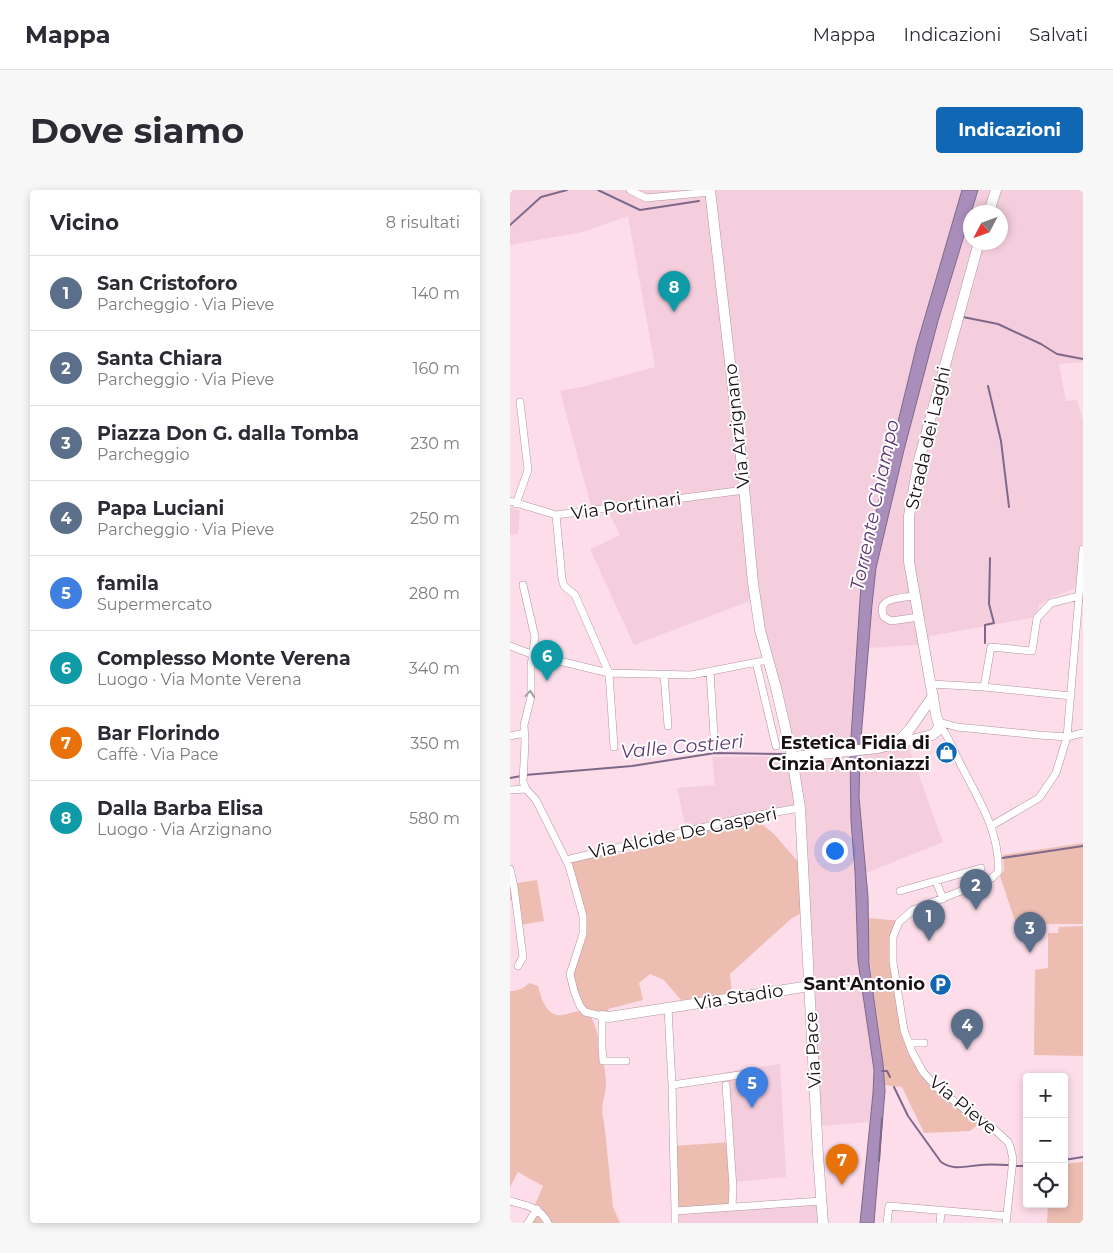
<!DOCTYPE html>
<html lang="it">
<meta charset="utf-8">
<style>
body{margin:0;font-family:Montserrat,sans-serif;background:#f7f7f7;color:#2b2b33}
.controls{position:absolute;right:15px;bottom:15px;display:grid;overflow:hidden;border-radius:5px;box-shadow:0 2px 8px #0003}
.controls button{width:45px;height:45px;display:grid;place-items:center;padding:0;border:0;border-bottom:1px solid #e1e1e2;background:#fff;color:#2b2b33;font:25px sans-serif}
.compass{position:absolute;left:453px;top:15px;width:45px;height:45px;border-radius:50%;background:#fff;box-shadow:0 2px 8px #0003;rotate:229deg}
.you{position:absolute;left:324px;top:660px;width:18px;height:18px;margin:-12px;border:4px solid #fff;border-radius:50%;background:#1a73e8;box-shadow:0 0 0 8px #1a73e833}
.badge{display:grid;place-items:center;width:32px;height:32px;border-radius:50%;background:#1068b5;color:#fff;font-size:16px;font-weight:700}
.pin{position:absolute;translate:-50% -41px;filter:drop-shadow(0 1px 2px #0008)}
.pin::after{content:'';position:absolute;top:26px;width:18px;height:15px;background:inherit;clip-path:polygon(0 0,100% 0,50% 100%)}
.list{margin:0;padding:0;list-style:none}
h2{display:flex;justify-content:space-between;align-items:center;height:65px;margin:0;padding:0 20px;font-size:21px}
h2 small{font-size:16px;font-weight:400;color:#7c7c81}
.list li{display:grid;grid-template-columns:32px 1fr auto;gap:15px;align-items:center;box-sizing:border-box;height:75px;padding:0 20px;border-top:1px solid #e1e1e2}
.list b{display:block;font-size:19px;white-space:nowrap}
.list p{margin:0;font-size:16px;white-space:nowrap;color:#7c7c81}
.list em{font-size:16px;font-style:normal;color:#7c7c81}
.icon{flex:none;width:28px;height:28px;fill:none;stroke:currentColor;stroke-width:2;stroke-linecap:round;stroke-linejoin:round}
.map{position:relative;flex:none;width:573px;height:1033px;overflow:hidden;border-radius:5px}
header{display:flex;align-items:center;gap:30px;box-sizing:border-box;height:70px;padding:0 25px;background:#fff;border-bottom:1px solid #e1e1e2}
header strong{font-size:24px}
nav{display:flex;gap:28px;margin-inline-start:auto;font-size:18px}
.intro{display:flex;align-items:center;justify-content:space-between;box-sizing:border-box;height:120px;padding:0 30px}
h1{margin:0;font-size:35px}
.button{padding:12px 22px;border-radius:5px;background:#1068b5;color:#fff;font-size:18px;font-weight:700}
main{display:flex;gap:30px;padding:0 30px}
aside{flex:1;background:#fff;border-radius:5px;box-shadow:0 2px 8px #0003}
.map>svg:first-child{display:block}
</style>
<header>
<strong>Mappa</strong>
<nav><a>Mappa</a><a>Indicazioni</a><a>Salvati</a></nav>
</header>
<div class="intro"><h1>Dove siamo</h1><a class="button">Indicazioni</a></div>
<main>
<aside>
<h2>Vicino<small>8 risultati</small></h2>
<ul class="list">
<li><span class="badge" style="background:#5c6f8a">1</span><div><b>San Cristoforo</b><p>Parcheggio · Via Pieve</p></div><em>140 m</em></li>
<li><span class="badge" style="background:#5c6f8a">2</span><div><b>Santa Chiara</b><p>Parcheggio · Via Pieve</p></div><em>160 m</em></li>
<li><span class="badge" style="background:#5c6f8a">3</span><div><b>Piazza Don G. dalla Tomba</b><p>Parcheggio</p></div><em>230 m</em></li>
<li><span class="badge" style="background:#5c6f8a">4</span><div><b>Papa Luciani</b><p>Parcheggio · Via Pieve</p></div><em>250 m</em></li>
<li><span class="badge" style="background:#3f7fe0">5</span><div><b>famila</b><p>Supermercato</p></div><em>280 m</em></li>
<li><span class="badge" style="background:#0f9aa8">6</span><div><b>Complesso Monte Verena</b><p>Luogo · Via Monte Verena</p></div><em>340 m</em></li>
<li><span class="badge" style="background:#e8710a">7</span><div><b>Bar Florindo</b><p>Caffè · Via Pace</p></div><em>350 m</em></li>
<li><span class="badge" style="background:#0f9aa8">8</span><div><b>Dalla Barba Elisa</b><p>Luogo · Via Arzignano</p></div><em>580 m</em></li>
</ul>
</aside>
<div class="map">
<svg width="573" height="1033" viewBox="0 0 573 1033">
<rect width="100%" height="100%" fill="#fcdde9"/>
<path fill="#f5cede" d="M0,0H452L407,154L352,379L340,563L341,631L345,681L348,771L364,880L363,903L359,932L302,937L300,871L294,793L292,723L285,619L177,644L167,598L205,595L202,567L283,566L245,409L124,455L80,359L110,345L100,325L81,316L50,201L72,197L145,177L118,26L73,42L0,55Z
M468,0H573V172L549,174L556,211L567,210L573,231V395L540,408L529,415L527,427L420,446L418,454L359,458L366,378L394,260L428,131L460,25V52H490V22H461Z
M0,317L10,321L8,344L0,345Z
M398,555L433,652L356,683L349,607L350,561Z
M270,874L276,987L224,992L215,882Z
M306,1012L309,1033H167L168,1022Z"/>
<path fill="#edbdb2" d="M237,625L253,635L264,644L290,674L292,723L282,728L220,784L222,804L171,810L154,790L140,784L129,793L133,810L98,819L99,823L80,824C89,843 95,872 96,893C96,907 89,916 94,931L103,1017L110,1033H17L33,996L8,982L0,997V801C8,801 13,799 19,793L28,796C31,808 37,828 53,825C61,824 62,821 73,821L59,784L71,743L72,730L57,669L109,657L105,665L150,655L152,650Z
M573,653V734H506L490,686L494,680L493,665Z
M0,689L1,694L27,690L34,731L11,735L7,709L0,710Z
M358,728L393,731L382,756L393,830L409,878L436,904L473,931L460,941L414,943L392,897L374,895C372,839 357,784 358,728Z
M573,736V866L524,865L525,780L538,778V743H548L549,737Z
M222,952L225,1019L168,1022L163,956Z
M573,972V1033H537L538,1014H554V974Z"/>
<path fill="#a98ebc" stroke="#7e688a" d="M452,0H468L428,131L394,260L366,378L362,415L350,561L349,607L358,707L359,774L373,874L375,901L364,1033H350L363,903L364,880L348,771L345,681L341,631L340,563L352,379L407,154Z"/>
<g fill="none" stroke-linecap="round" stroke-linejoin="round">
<path stroke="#7e688a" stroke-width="2" d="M88,0L130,20L189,11
M0,35L31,7L57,0
M453,127L488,134L531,154L547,164L573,169
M478,196L491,251L499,317
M475,453V435L484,433L479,414L480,368
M326,558L342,552
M15,585L122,576L205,563L277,564
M0,588L11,586
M492,668L573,656
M372,881H377L380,887
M384,897L398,926L431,972C444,981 456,976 470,975C480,974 490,975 499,975
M554,970L573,967
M369,971L372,928
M504,976H517"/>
<defs>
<path id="street" d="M120,0L136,8L201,2
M0,311L46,325L234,300
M6,314L18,280L10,212
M46,325L52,389L54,396L65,405L99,483L104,557
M13,395L25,447L21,476V507L14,535L15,552L13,592L16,599L26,610L59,676L73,726V744L60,784L64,801L70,816L75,822L92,826V858L93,871H116
M405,406C391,408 365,407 374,427L381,431L409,427
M0,456L24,465L99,483L181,485L258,470
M246,472L266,556
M200,481L204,546
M154,485L158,536
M421,494L474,497L561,506
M474,497L481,457L522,461L527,428L541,413L569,406
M429,532L447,537L529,545L557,547L573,543
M429,535C438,544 442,558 448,569C465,604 491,641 488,682L482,688L466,695L403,720L389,732L383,747V772L394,840L402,862L413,882L427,898L466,928L484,939L498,952L500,956L503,969L496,1033
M0,546L14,543
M0,600L16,599
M481,636L529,608L546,583L557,547L573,359
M56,670L242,626L290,618
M0,679L4,697L13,767L8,776
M426,691L433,709
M390,701L471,678
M158,818L162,895L165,1021
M399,853H414
M162,895L236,884
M216,895L223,998L222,1016
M0,1011C15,1015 30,1017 38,1033
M18,1033L27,1019
M165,1033V1021L312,1011
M377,1033L379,1016L497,1026
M430,1033L431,1021"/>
<path id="secondary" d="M200,0L232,276L243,393L250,440L266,498L282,567L290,618L308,965L313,1033
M479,22L486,0
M387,553L400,539L423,506
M282,567L368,558L422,545L427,541L429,535L426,525L399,372V326L409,270L469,52
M92,826L99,827L300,796"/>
</defs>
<use href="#street" stroke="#b294a0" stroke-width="8"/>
<use href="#secondary" stroke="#b294a0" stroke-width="11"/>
<use href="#street" stroke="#fff" stroke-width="7"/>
<use href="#secondary" stroke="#fff" stroke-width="10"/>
</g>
<defs><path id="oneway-chevron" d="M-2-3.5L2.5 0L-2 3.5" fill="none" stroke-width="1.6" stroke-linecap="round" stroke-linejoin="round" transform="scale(1.25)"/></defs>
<use stroke="#a39fa1" href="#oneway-chevron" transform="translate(20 504) rotate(-85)"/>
<defs>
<symbol id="shop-disc" viewBox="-11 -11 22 22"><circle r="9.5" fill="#1068b5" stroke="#fff"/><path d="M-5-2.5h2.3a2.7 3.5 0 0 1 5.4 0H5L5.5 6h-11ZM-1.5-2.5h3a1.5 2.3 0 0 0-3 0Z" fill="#fff"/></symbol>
<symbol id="parking-disc" viewBox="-11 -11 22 22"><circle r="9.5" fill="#1068b5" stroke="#fff"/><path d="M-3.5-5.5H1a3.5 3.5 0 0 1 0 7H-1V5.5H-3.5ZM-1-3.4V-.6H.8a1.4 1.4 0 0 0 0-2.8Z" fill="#fff"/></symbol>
</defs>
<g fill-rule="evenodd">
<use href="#shop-disc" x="424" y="550" width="25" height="25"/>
<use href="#parking-disc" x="418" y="782" width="25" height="25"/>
</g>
<g text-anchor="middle" stroke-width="4" stroke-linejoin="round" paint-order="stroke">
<g font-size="18" fill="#1a1014" stroke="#fff">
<text transform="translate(227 236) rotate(-96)" y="6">Via Arzignano</text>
<text transform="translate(418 248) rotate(-77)" y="6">Strada dei Laghi</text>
<text transform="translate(116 316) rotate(-8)" y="6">Via Portinari</text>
<text transform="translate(173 643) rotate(-12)" y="6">Via Alcide De Gasperi</text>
<text transform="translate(229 807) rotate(-9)" y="6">Via Stadio</text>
<text transform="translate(303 860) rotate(-93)" y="6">Via Pace</text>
<text transform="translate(453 915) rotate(39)" y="6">Via Pieve</text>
</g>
<g font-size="18" font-weight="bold" fill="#1a1014" stroke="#fff" text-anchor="end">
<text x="420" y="559">Estetica Fidia di<tspan x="420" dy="21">Cinzia Antoniazzi</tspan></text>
<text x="415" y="800">Sant'Antonio</text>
</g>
<g font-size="19" font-style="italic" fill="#5d3873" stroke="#fff">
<text transform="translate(364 315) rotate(-78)" y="7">Torrente Chiampo</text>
<text transform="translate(172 556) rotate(-5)" y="7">Valle Costieri</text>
</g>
</g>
</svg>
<div class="controls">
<button>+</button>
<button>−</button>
<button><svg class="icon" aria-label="locate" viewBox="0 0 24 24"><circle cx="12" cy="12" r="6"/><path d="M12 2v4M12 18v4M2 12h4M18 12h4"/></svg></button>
</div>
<svg class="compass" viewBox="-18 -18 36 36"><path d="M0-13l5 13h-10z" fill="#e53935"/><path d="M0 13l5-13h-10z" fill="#7c7c81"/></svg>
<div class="you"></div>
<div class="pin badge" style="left:419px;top:751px;background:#5c6f8a">1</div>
<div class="pin badge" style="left:466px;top:720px;background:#5c6f8a">2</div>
<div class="pin badge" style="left:520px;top:763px;background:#5c6f8a">3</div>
<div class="pin badge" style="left:457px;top:860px;background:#5c6f8a">4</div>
<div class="pin badge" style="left:242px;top:918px;background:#3f7fe0">5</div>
<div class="pin badge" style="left:37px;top:491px;background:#0f9aa8">6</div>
<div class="pin badge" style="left:332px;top:995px;background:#e8710a">7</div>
<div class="pin badge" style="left:164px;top:122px;background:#0f9aa8">8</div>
</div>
</main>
